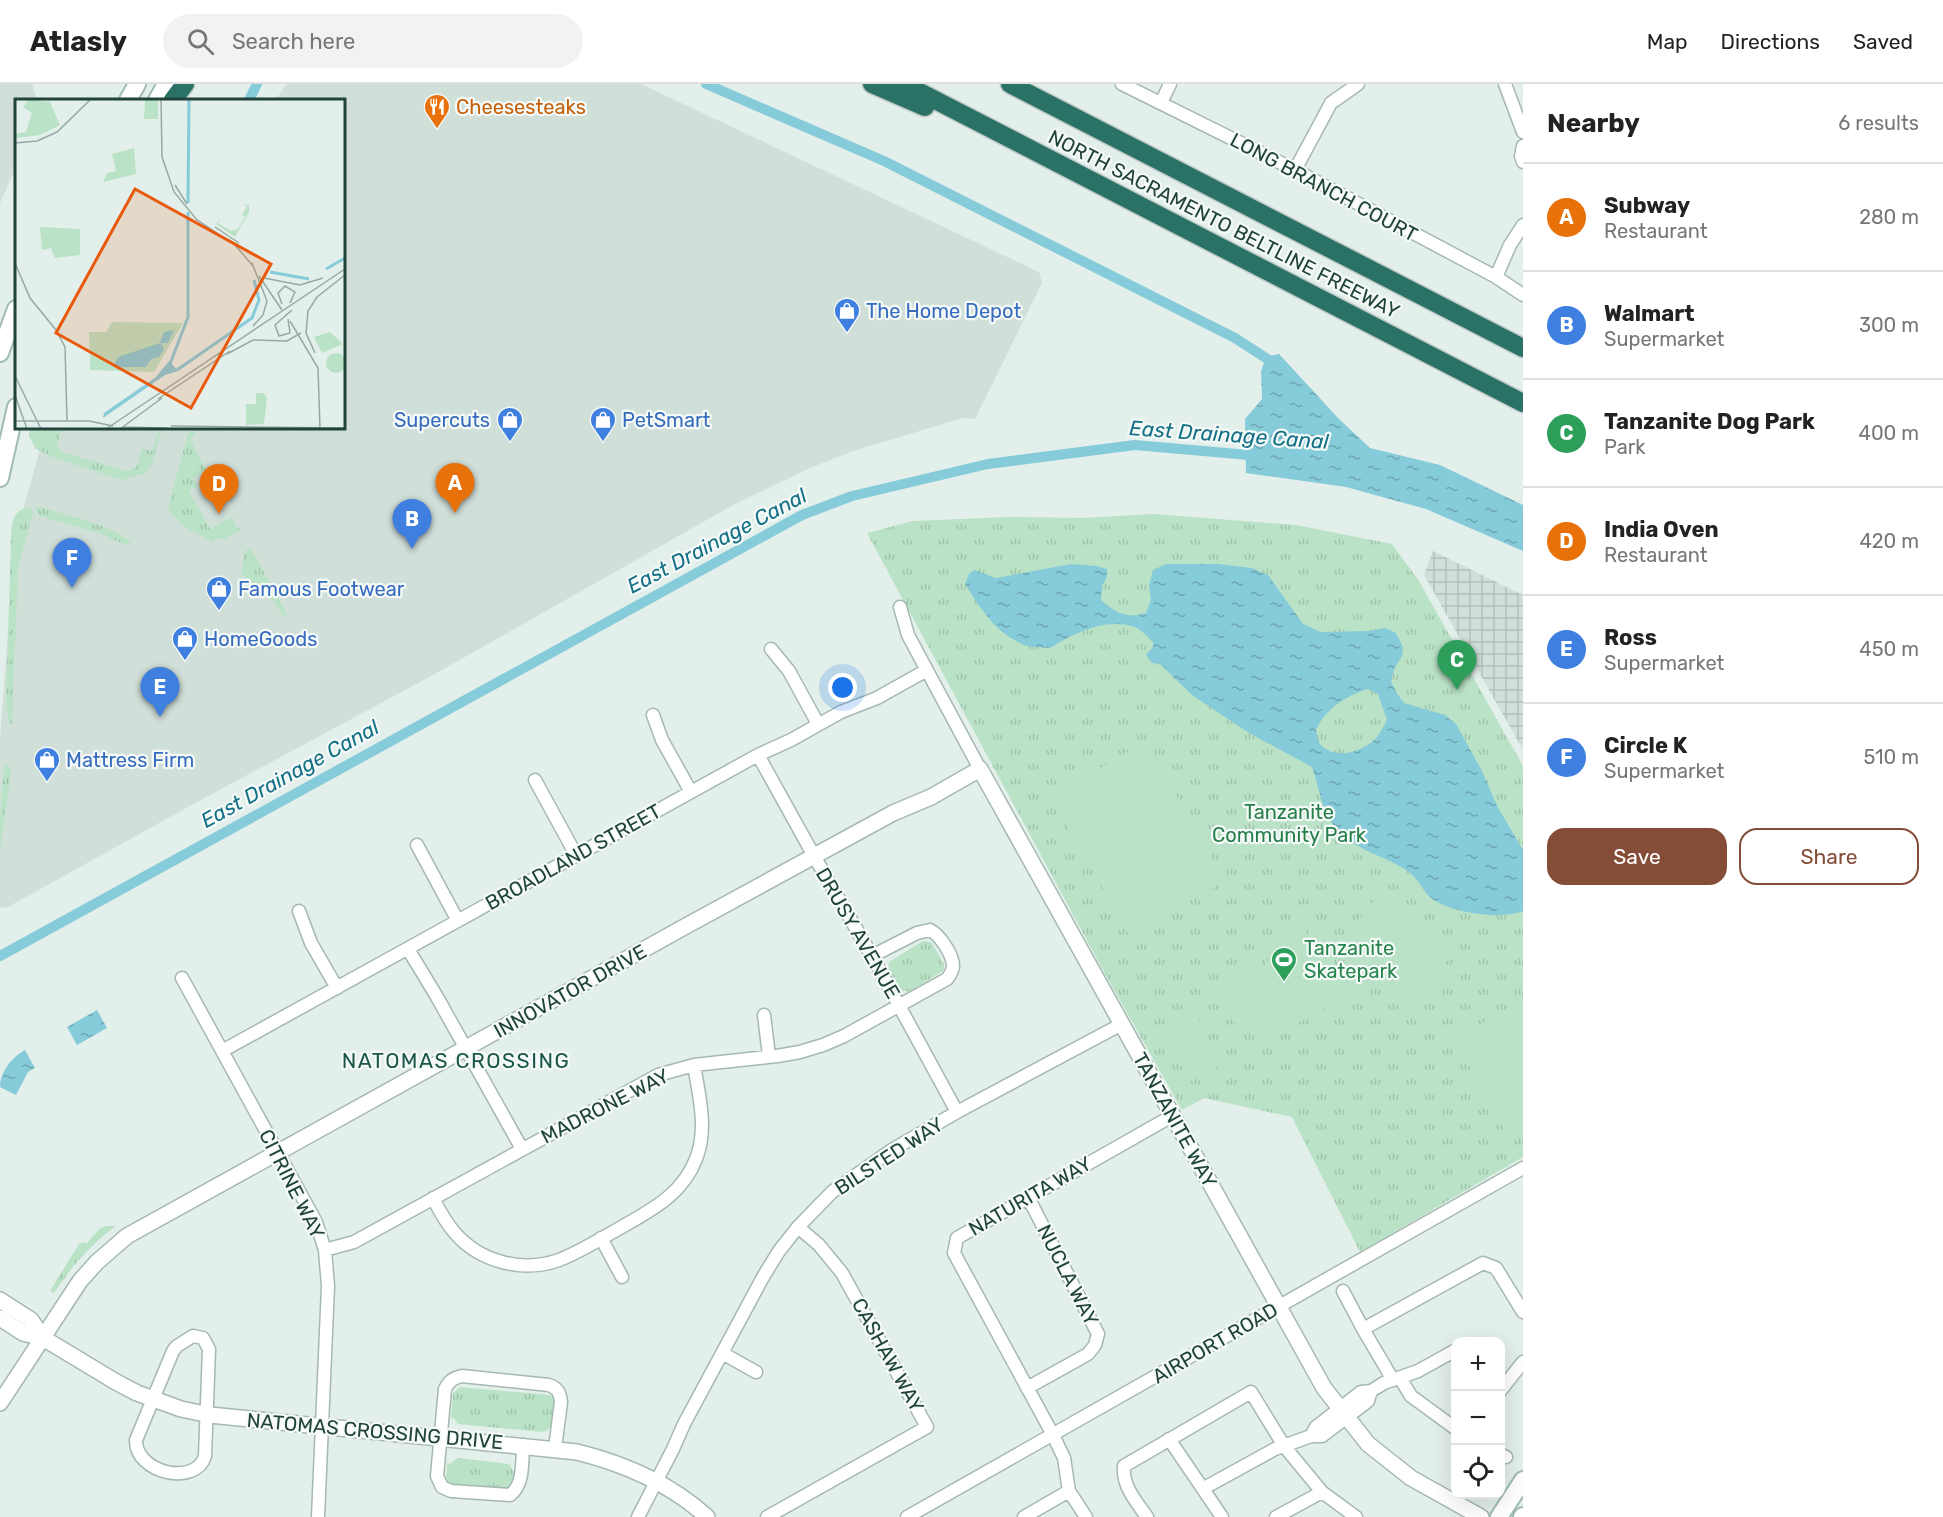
<!DOCTYPE html>
<meta charset="utf-8">
<style>
body{margin:0;font-family:Rubik,sans-serif;background:#f2f2f2;color:#222}
.controls{position:absolute;right:18px;bottom:18px;display:grid;overflow:hidden;border-radius:12px;box-shadow:0 6px 24px #0002}
.controls button{width:54px;height:54px;display:grid;place-items:center;padding:0;border:0;border-bottom:2px solid #e0e0e0;background:#fff;color:#222;font:30px sans-serif}
.you{position:absolute;left:843px;top:604px;width:21px;height:21px;margin:-15px;border:4px solid #fff;border-radius:50%;background:#1a73e8;box-shadow:0 0 0 9px #1a73e833}
.badge{display:grid;place-items:center;width:39px;height:39px;border-radius:50%;background:#854c37;color:#fff;font-size:20px;font-weight:700}
.pin{position:absolute;translate:-50% -50px;filter:drop-shadow(0 2px 3px #0008)}
.pin::after{content:'';position:absolute;top:32px;width:21px;height:18px;background:inherit;clip-path:polygon(0 0,100% 0,50% 100%)}
.list{margin:0;padding:0;list-style:none}
h2{display:flex;justify-content:space-between;align-items:center;height:78px;margin:0;padding:0 24px;font-size:26px}
h2 small{font-size:20px;font-weight:400;color:#767676}
.list li{display:grid;grid-template-columns:39px 1fr auto;gap:18px;align-items:center;box-sizing:border-box;height:108px;padding:0 24px;border-top:2px solid #e0e0e0}
.list b{display:block;font-size:22px;white-space:nowrap}
.list p{margin:0;font-size:20px;white-space:nowrap;color:#767676}
.list em{font-size:20px;font-style:normal;color:#767676}
.actions{display:flex;gap:12px;padding:18px 24px}
.actions a{flex:1;padding:14px 0;border:2px solid #854c37;border-radius:18px;text-align:center;font-size:21px;color:#854c37}
.actions .main{background:#854c37;color:#fff}
.icon{flex:none;width:33px;height:33px;fill:none;stroke:currentColor;stroke-width:2;stroke-linecap:round;stroke-linejoin:round}
.map{position:relative;flex:none;width:1523px;height:1433px;overflow:hidden}
header{display:flex;align-items:center;gap:36px;box-sizing:border-box;height:84px;padding:0 30px;background:#fff;border-bottom:2px solid #e0e0e0}
header strong{font-size:28px}
nav{display:flex;gap:33px;margin-inline-start:auto;font-size:21px}
.search{width:420px;height:54px;background:#f2f2f2;display:flex;align-items:center;gap:15px;box-sizing:border-box;padding:0 21px;border-radius:33px;color:#767676;font-size:22px}
main{display:flex}
aside{flex:1;background:#fff}
.map>svg:first-child{display:block}
</style>
<header>
<strong>Atlasly</strong>
<div class="search"><svg class="icon" aria-label="search" viewBox="0 0 24 24"><circle cx="10" cy="10" r="6"/><path d="M15 15l6 6"/></svg>Search here</div>
<nav><a>Map</a><a>Directions</a><a>Saved</a></nav>
</header>
<main>
<div class="map">
<svg width="1523" height="1433" viewBox="0 0 1523 1433">
<defs>
<pattern id="industrial-grid" width="8" height="8" patternUnits="userSpaceOnUse" patternTransform="scale(1.5)"><rect width="8" height="8" fill="#d1dfd9"/><path d="M0 4h8M4 0v8" fill="none" stroke="#b3c1bb"/></pattern>
<pattern id="grass-tufts" width="24" height="20" patternUnits="userSpaceOnUse" patternTransform="scale(1.5)"><rect width="24" height="20" fill="#bae2c6"/><path d="M3 7l-1-3M5 7V3M7 7l1-3M15 17l-1-3M17 17v-4M19 17l1-3" fill="none" stroke="#a0c3ab"/></pattern>
<pattern id="water-ripples" width="26" height="14" patternUnits="userSpaceOnUse" patternTransform="scale(1.5)"><rect width="26" height="14" fill="#86cbd9"/><path d="M2 4q2-2 4 0t4 0M15 11q2-2 4 0t4 0" fill="none" stroke="#6da6b1"/></pattern>
</defs>
<rect width="100%" height="100%" fill="#e3efea"/>
<path fill="#d1dfd9" d="M0,0H32L37,16H16V83L0,119Z
M286,0H641L1039,188L1042,199L975,335L963,334L853,367L810,384L735,420L433,591L188,723L8,823L0,824V655L15,455L46,344H344V16H276Z"/>
<path fill="url(#industrial-grid)" d="M1433,467L1523,511V666L1424,491Z"/>
<path fill="url(#grass-tufts)" d="M30,344H62L57,360L62,368L126,387C139,386 139,376 142,365L152,367L160,344H162L152,380L146,389L122,396L53,373L34,364L35,362C30,356 28,352 30,344Z
M192,346L195,350L190,355L206,386L193,394L197,402L189,407L210,445L233,433L235,442L241,446L224,455H215L213,459C198,450 174,440 168,423L188,350Z
M35,422C55,428 122,443 131,460H124L96,448L39,432Z
M26,424L31,425L33,428L18,484L12,640L9,639L6,617L11,455C12,442 11,428 26,424Z
M1154,430L1296,441L1392,460L1419,497L1523,682V1073L1360,1168L1292,1033L1204,1014L1182,1026L1104,888L867,449L913,437L1009,433L1084,434Z
M251,464L287,530L283,532L274,518L241,489L245,467Z
M8,680L11,689L0,767C0,740 0,708 5,682Z
M923,857L931,858L944,880V886L910,908L900,906L888,885L889,878Z
M105,1142H116C90,1161 72,1182 54,1209L50,1207L79,1160L84,1158L87,1159L99,1145Z
M460,1303L550,1311L556,1318L552,1343L543,1348L458,1340L454,1334L452,1335L451,1332L453,1309Z
M458,1374L509,1380L513,1387H515V1401L510,1408L455,1405L446,1399L447,1379L450,1380Z"/>
<path fill="#bae2c6" d="M1146,658L1225,797L1129,851L1050,712Z
M1381,807L1456,866L1412,923L1337,865Z
M1298,837L1338,896V903L1347,902L1355,908L1261,959L1251,948L1233,938L1214,907L1265,881L1279,857Z
M1523,916V1045L1508,1053L1454,955Z
M1197,933L1223,980L1190,998L1164,951Z"/>
<path fill="url(#water-ripples)" fill-rule="evenodd" d="M1279,270L1339,335L1370,364L1440,381L1523,421V467L1426,425L1346,403L1246,389L1245,335L1262,315L1261,287L1266,273Z
M1071,480L1096,482L1107,485V493L1102,502L1101,516C1116,529 1126,535 1146,529L1151,516L1149,502L1153,486L1166,480H1218L1252,484L1268,491L1303,540L1321,548L1370,547L1385,544L1396,549L1403,563L1402,572L1394,585L1391,598L1398,611L1404,619L1445,631L1456,640L1482,687L1497,722L1523,766V827C1501,836 1448,829 1430,813C1422,806 1418,794 1409,788C1384,770 1351,767 1332,739C1320,722 1319,702 1312,683L1249,649L1192,611L1160,580L1152,579L1146,571L1153,563V558C1148,554 1141,545 1135,543C1105,533 1074,549 1050,564C1042,563 1030,564 1022,560C995,548 980,524 965,500L969,490L974,486L996,494ZM1368,605L1378,610L1387,636C1384,641 1381,648 1377,653C1364,668 1335,677 1320,660C1318,657 1317,650 1316,646C1326,624 1346,612 1368,605Z
M97,926L107,944L77,961L67,943Z
M25,966L35,984L28,988L16,1011L0,1003C0,988 12,973 25,966Z"/>
<g fill="none" stroke-linecap="round" stroke-linejoin="round">
<path stroke="#86cbd9" stroke-width="10" d="M706,0L884,77L1235,254L1275,280
M249,16L257,0
M0,872L802,431L852,412L988,380L1135,361L1260,372"/>
<defs>
<path id="minor" d="M1122,0L1295,86L1496,193L1523,211
M1505,0L1523,48
M1161,19L1170,0
M1523,62L1521,72L1523,78
M1295,86L1331,19L1358,0
M1496,193L1510,161L1523,141
M900,523L908,551L980,685
M771,565L789,587L818,640
M653,631L662,656L691,708
M758,671L814,772L872,872L957,1028
M535,696L576,771
M417,761L458,837
M299,827L311,859L337,904
M408,865L437,913L522,1065
M182,894L316,1138L325,1166L328,1202L318,1433
M764,931L769,972
M222,967L758,671L791,656L841,628L877,614L927,586
M433,1114C439,1126 446,1139 455,1149C480,1178 523,1189 559,1176C580,1168 600,1155 620,1144C651,1126 682,1111 696,1075C708,1045 699,1012 694,981
M601,1154L622,1193
M325,1166L354,1158L658,991L694,981L777,972L800,968L823,961L844,952L947,895C950,891 953,887 953,882C953,871 940,851 930,846L917,849L872,872
M1343,1207L1363,1245L1483,1179L1496,1184L1523,1228
M1363,1245L1393,1296
M193,1252L203,1254L209,1265L205,1372C196,1403 135,1389 136,1356L173,1267L177,1262Z
M722,1269L756,1288
M1400,1294L1411,1312L1456,1345
M1027,1304L1088,1270L1095,1261L1098,1250L1028,1113
M1500,1307L1523,1278
M1311,1352L1316,1343L1361,1308L1371,1307L1384,1299L1418,1287L1456,1266
M1169,1355L1222,1433
M523,1361C522,1378 524,1401 510,1411L451,1407L442,1403L437,1392L445,1305C449,1297 453,1294 462,1292L549,1301C558,1304 560,1309 561,1318L555,1364
M1500,1370L1506,1373
M1204,1404L1275,1365L1311,1352H1322L1368,1317L1371,1307
M638,1433L673,1365L684,1340L763,1193L779,1167L798,1143L832,1108L892,1066L957,1028L1122,940
M767,1433L927,1343L842,1189L819,1161L798,1143
M907,1433L1523,1084
M1024,1433L1069,1407
M1086,1433L1069,1407L1064,1374L1053,1351L954,1169L957,1154L1172,1032
M1147,1433C1136,1417 1122,1402 1124,1382L1251,1308L1284,1362L1322,1408L1356,1433
M1276,1433L1322,1408"/>
<path id="tertiary" d="M0,1216L31,1236L43,1254
M0,1234L23,1249L43,1254L116,1298L137,1309L181,1325L210,1331L577,1368C625,1380 670,1399 707,1433
M0,1319L80,1197L97,1178L127,1152L686,842L893,729L931,713L980,685L1324,1304L1368,1360L1411,1394L1481,1433"/>
<path id="secondary" d="M128,16L137,0
M157,16L166,0
M0,269L16,225
M0,394L16,323
M1499,1433L1523,1396
M1522,1433L1523,1432"/>
<path id="motorway" d="M872,0L925,23
M904,0L1523,319
M1010,0L1523,264
M173,16L185,0"/>
</defs>
<use href="#minor" stroke="#a5b8b2" stroke-width="15"/>
<use href="#tertiary" stroke="#a5b8b2" stroke-width="18"/>
<use href="#secondary" stroke="#a0bcb3" stroke-width="20"/>
<use href="#motorway" stroke="#c1cac8" stroke-width="21"/>
<use href="#minor" stroke="#fff" stroke-width="12"/>
<use href="#tertiary" stroke="#fff" stroke-width="15"/>
<use href="#secondary" stroke="#fff" stroke-width="16"/>
<use href="#motorway" stroke="#297265" stroke-width="18"/>
</g>
<defs>
<symbol id="restaurant-pin" viewBox="-11 -11 22 30"><path d="M0 17L-7.5 6A9.5 9.5 0 1 1 7.5 6Z" fill="#e8710a" stroke="#f5faf8"/><path d="M-5-6h1v4h1v-4h1v4h1v-4h1v5L-1.5 .5V6h-2V.5L-5-1ZM5-6V6H3V1.5H1.5Q1.5-4 5-6Z" fill="#fff"/></symbol>
<symbol id="shop-pin" viewBox="-11 -11 22 30"><path d="M0 17L-7.5 6A9.5 9.5 0 1 1 7.5 6Z" fill="#3f7fe0" stroke="#f5faf8"/><path d="M-5-2.5h2.3a2.7 3.5 0 0 1 5.4 0H5L5.5 6h-11ZM-1.5-2.5h3a1.5 2.3 0 0 0-3 0Z" fill="#fff"/></symbol>
<symbol id="stadium-pin" viewBox="-11 -11 22 30"><path d="M0 17L-7.5 6A9.5 9.5 0 1 1 7.5 6Z" fill="#2e9e5b" stroke="#f5faf8"/><path d="M0-5a6.5 5 0 1 0 0 10a6.5 5 0 1 0 0-10ZM-3.5-1.8h7v3.6h-7Z" fill="#fff"/></symbol>
</defs>
<g fill-rule="evenodd">
<use href="#restaurant-pin" x="422" y="8" width="30" height="40"/>
<use href="#shop-pin" x="832" y="212" width="30" height="40"/>
<use href="#shop-pin" x="495" y="321" width="30" height="40"/>
<use href="#shop-pin" x="588" y="321" width="30" height="40"/>
<use href="#shop-pin" x="204" y="490" width="30" height="40"/>
<use href="#shop-pin" x="170" y="540" width="30" height="40"/>
<use href="#shop-pin" x="32" y="661" width="30" height="40"/>
<use href="#stadium-pin" x="1269" y="861" width="30" height="40"/>
</g>
<g text-anchor="middle" stroke-width="4.5" stroke-linejoin="round" paint-order="stroke">
<g font-size="20" fill="#c56008" stroke="#f5faf8" text-anchor="start">
<text x="456" y="30">Cheesesteaks</text>
</g>
<g font-size="20" fill="#20433a" stroke="#f5faf8">
<text transform="translate(1324 103) rotate(28)" y="7">LONG BRANCH COURT</text>
<text transform="translate(1224 140) rotate(27)" y="7">NORTH SACRAMENTO BELTLINE FREEWAY</text>
<text transform="translate(573 773) rotate(-29)" y="7">BROADLAND STREET</text>
<text transform="translate(858 849) rotate(60)" y="7">DRUSY AVENUE</text>
<text transform="translate(570 907) rotate(-29)" y="7">INNOVATOR DRIVE</text>
<text transform="translate(605 1022) rotate(-27)" y="7">MADRONE WAY</text>
<text transform="translate(1175 1036) rotate(61)" y="7">TANZANITE WAY</text>
<text transform="translate(889 1072) rotate(-33)" y="7">BILSTED WAY</text>
<text transform="translate(292 1100) rotate(63)" y="7">CITRINE WAY</text>
<text transform="translate(1030 1112) rotate(-30)" y="7">NATURITA WAY</text>
<text transform="translate(1068 1191) rotate(63)" y="7">NUCLA WAY</text>
<text transform="translate(1215 1259) rotate(-30)" y="7">AIRPORT ROAD</text>
<text transform="translate(888 1271) rotate(61)" y="7">CASHAW WAY</text>
<text transform="translate(375 1347) rotate(5)" y="7">NATOMAS CROSSING DRIVE</text>
</g>
<g font-size="20" fill="#366cbe" stroke="#f5faf8" text-anchor="start">
<text x="866" y="234">The Home Depot</text>
<text x="490" y="343" text-anchor="end">Supercuts</text>
<text x="622" y="343">PetSmart</text>
<text x="238" y="512">Famous Footwear</text>
<text x="204" y="562">HomeGoods</text>
<text x="66" y="683">Mattress Firm</text>
</g>
<g font-size="20" fill="#267e4a" stroke="#f5faf8">
<text x="1289" y="735">Tanzanite<tspan x="1289" dy="23">Community Park</tspan></text>
</g>
<g font-size="20" fill="#27864d" stroke="#f5faf8" text-anchor="start">
<text x="1304" y="871">Tanzanite<tspan x="1304" dy="23">Skatepark</tspan></text>
</g>
<g font-size="21" font-style="italic" fill="#137086" stroke="#f5faf8">
<text transform="translate(1229 351) rotate(4)" y="7">East Drainage Canal</text>
<text transform="translate(717 457) rotate(-28)" y="7">East Drainage Canal</text>
<text transform="translate(290 690) rotate(-29)" y="7">East Drainage Canal</text>
</g>
<g font-size="21" letter-spacing="1.5" fill="#1a574a" stroke="#f5faf8">
<text x="456" y="984">NATOMAS CROSSING</text>
</g>
</g>
<g transform="translate(15 15)">
<rect width="330" height="330" fill="#e3efea"/>
<path d="M14,0L35,3L45,26L25,36L1,39L0,35L11,33L17,14L8,8ZM130,0H143V20H129ZM119,49L121,75L88,83L92,74L101,72L97,55ZM228,105L234,106V113L220,138L201,125L206,118L203,124L216,132L223,130L230,118L227,116L232,107ZM25,128L65,130V156L40,159L36,149L27,151ZM97,223L168,224L139,273L75,271L74,233H91ZM241,294H249L252,299L249,325L231,326V305H241Z" fill="#bae2c6"/>
<path d="M117 233a8 8 0 1 1 16 0a8 8 0 1 1-16 0ZM315,233L328,245L307,254L299,238ZM75 261a8 8 0 1 1 16 0a8 8 0 1 1-16 0ZM311 264a10 10 0 1 1 20 0a10 10 0 1 1-20 0Z" fill="#bae2c6"/>
<path d="M159,231L153,244H146L149,250L144,258L136,260L131,268H98L103,258L145,244L149,233ZM154,262L163,272L150,276L88,319L89,314L141,278Z" fill="#86cbd9"/>
<path fill="none" stroke="#86cbd9" stroke-width="3" d="M173,104L174,0M311,170L330,159M255,173L294,180M155,265L173,218V113M162,271L237,219L244,201L239,181"/>
<path fill="none" stroke="#95aaa4" stroke-width="1.5" d="M146,0L147,58L159,93L182,121L220,146L239,168M0,44L22,42L42,33L76,0M160,86L172,105M200,128L224,144M0,164L15,199L41,231L50,248L52,322M237,164L252,202L248,216L238,227M244,177L267,211M249,179L285,186L308,179M267,205L263,194L270,187L280,193L275,204M273,220L275,234L264,237L260,226L277,211M275,222L303,269L305,330M300,254L291,234L293,212L302,198L330,176M212,255L238,241L272,242L286,234M0,277L26,330M0,296L12,330M143,300L215,252M0,322H74L98,327M156,327L330,329M108,328L152,329M91,330L330,170M105,330L147,299"/>
<path fill="#e8590c" fill-opacity="0.15" stroke="#e8590c" stroke-width="3" d="M120,90L256,165L176,309L41,234Z"/>
<rect width="330" height="330" fill="none" stroke="#20433a" stroke-width="3"/>
</g>
</svg>
<div class="controls">
<button>+</button>
<button>−</button>
<button><svg class="icon" aria-label="locate" viewBox="0 0 24 24"><circle cx="12" cy="12" r="6"/><path d="M12 2v4M12 18v4M2 12h4M18 12h4"/></svg></button>
</div>
<div class="you"></div>
<div class="pin badge" style="left:455px;top:429px;background:#e8710a">A</div>
<div class="pin badge" style="left:412px;top:465px;background:#3f7fe0">B</div>
<div class="pin badge" style="left:1457px;top:606px;background:#2e9e5b">C</div>
<div class="pin badge" style="left:219px;top:430px;background:#e8710a">D</div>
<div class="pin badge" style="left:160px;top:633px;background:#3f7fe0">E</div>
<div class="pin badge" style="left:72px;top:504px;background:#3f7fe0">F</div>
</div>
<aside>
<h2>Nearby<small>6 results</small></h2>
<ul class="list">
<li><span class="badge" style="background:#e8710a">A</span><div><b>Subway</b><p>Restaurant</p></div><em>280 m</em></li>
<li><span class="badge" style="background:#3f7fe0">B</span><div><b>Walmart</b><p>Supermarket</p></div><em>300 m</em></li>
<li><span class="badge" style="background:#2e9e5b">C</span><div><b>Tanzanite Dog Park</b><p>Park</p></div><em>400 m</em></li>
<li><span class="badge" style="background:#e8710a">D</span><div><b>India Oven</b><p>Restaurant</p></div><em>420 m</em></li>
<li><span class="badge" style="background:#3f7fe0">E</span><div><b>Ross</b><p>Supermarket</p></div><em>450 m</em></li>
<li><span class="badge" style="background:#3f7fe0">F</span><div><b>Circle K</b><p>Supermarket</p></div><em>510 m</em></li>
</ul>
<div class="actions"><a class="main">Save</a><a>Share</a></div>
</aside>
</main>
